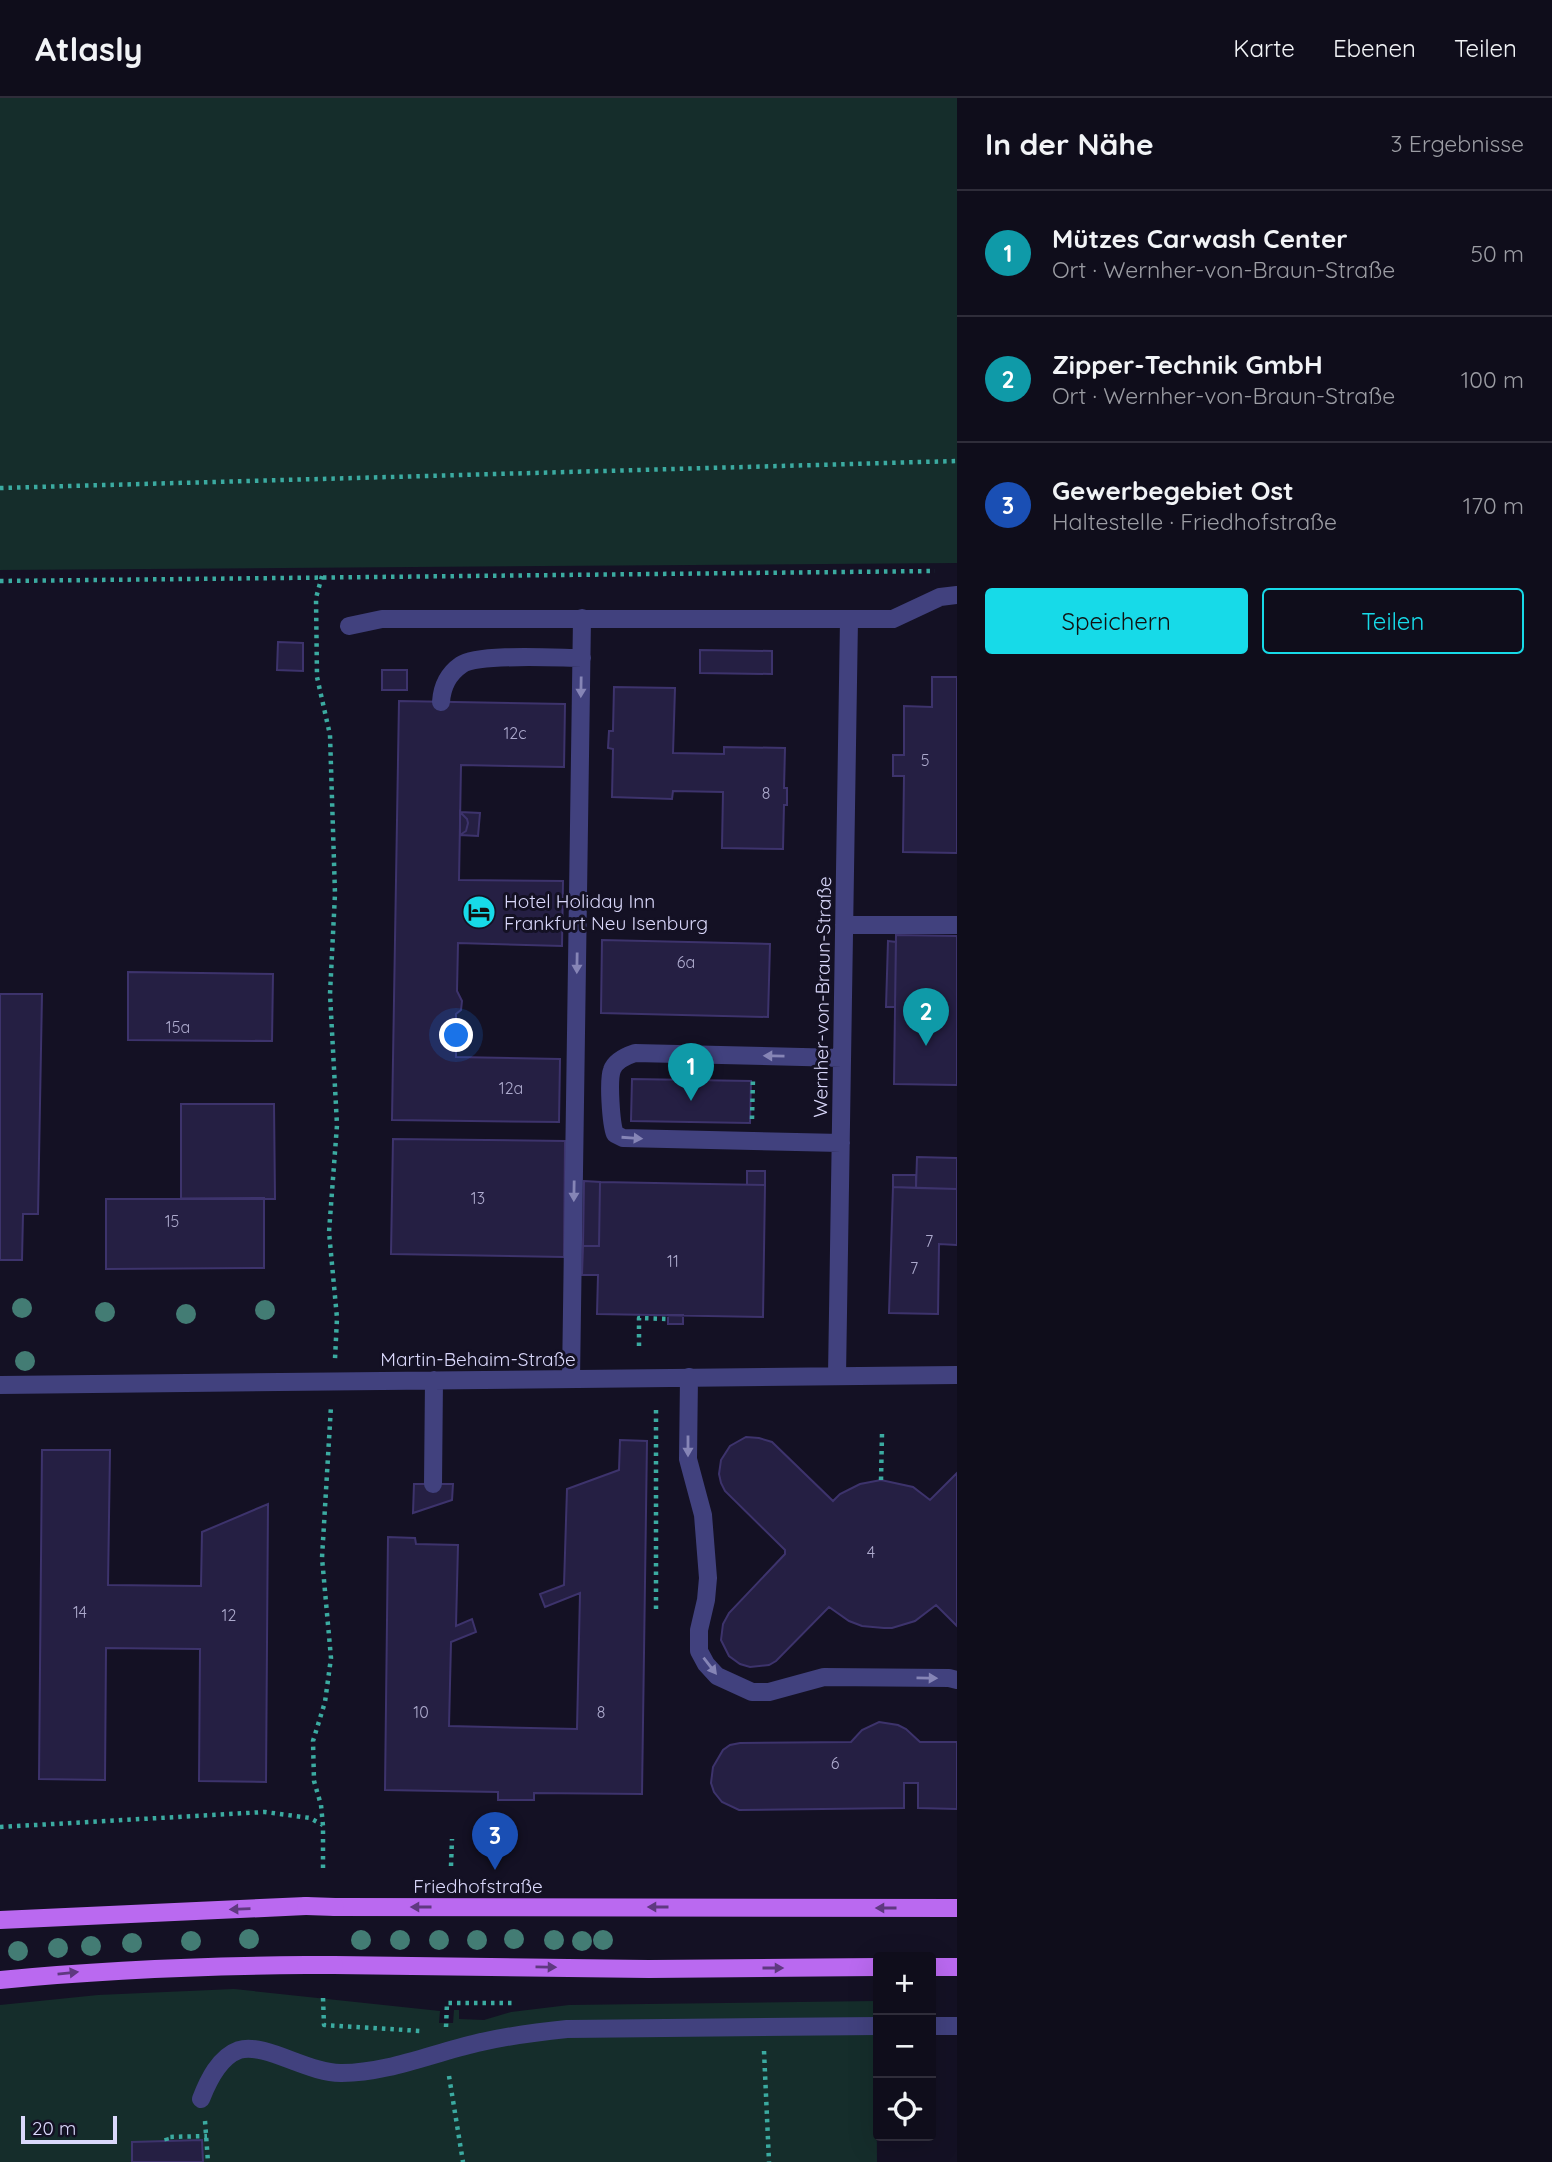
<!DOCTYPE html>
<html lang="de">
<meta charset="utf-8">
<style>
body{margin:0;font-family:Quicksand,sans-serif;background:#1d1b28;color:#f1f3f6}
.controls{position:absolute;right:21px;bottom:21px;display:grid;overflow:hidden;border-radius:7px;box-shadow:0 7px 28px #0002}
.controls button{width:63px;height:63px;display:grid;place-items:center;padding:0;border:0;border-bottom:2px solid #2f2d3a;background:#0f0d1b;color:#f1f3f6;font:35px sans-serif}
.scale{position:absolute;left:21px;bottom:18px;width:96px;box-sizing:border-box;padding-left:7px;border:4px solid #dad8fb;border-top:0;font-size:19px;line-height:24px;white-space:nowrap;color:#dad8fb;-webkit-text-stroke:5px #141124;paint-order:stroke}
.you{position:absolute;left:457px;top:938px;width:24px;height:24px;margin:-18px;border:5px solid #fff;border-radius:50%;background:#1a73e8;box-shadow:0 0 0 10px #1a73e833}
.badge{display:grid;place-items:center;width:46px;height:46px;border-radius:50%;background:#17dae8;color:#fff;font-size:23px;font-weight:700}
.pin{position:absolute;translate:-50% -58px;filter:drop-shadow(0 2px 4px #0008)}
.pin::after{content:'';position:absolute;top:37px;width:24px;height:21px;background:inherit;clip-path:polygon(0 0,100% 0,50% 100%)}
.list{margin:0;padding:0;list-style:none}
h2{display:flex;justify-content:space-between;align-items:center;height:91px;margin:0;padding:0 28px;font-size:30px}
h2 small{font-size:23px;font-weight:400;color:#9b9ca3}
.list li{display:grid;grid-template-columns:46px 1fr auto;gap:21px;align-items:center;box-sizing:border-box;height:126px;padding:0 28px;border-top:2px solid #2f2d3a}
.list b{display:block;font-size:26px;white-space:nowrap}
.list p{margin:0;font-size:23px;white-space:nowrap;color:#9b9ca3}
.list em{font-size:23px;font-style:normal;color:#9b9ca3}
.actions{display:flex;gap:14px;padding:21px 28px}
.actions a{flex:1;padding:16px 0;border:2px solid #17dae8;border-radius:7px;text-align:center;font-size:24px;color:#17dae8}
.actions .main{background:#17dae8;color:#111}
.icon{flex:none;width:38px;height:38px;fill:none;stroke:currentColor;stroke-width:2;stroke-linecap:round;stroke-linejoin:round}
.map{position:relative;flex:none;width:957px;height:2064px;overflow:hidden}
header{display:flex;align-items:center;gap:42px;box-sizing:border-box;height:98px;padding:0 35px;background:#0f0d1b;border-bottom:2px solid #2f2d3a}
header strong{font-size:33px}
nav{display:flex;gap:38px;margin-inline-start:auto;font-size:24px}
main{display:flex}
aside{flex:1;background:#0f0d1b}
.map>svg:first-child{display:block}
</style>
<header>
<strong>Atlasly</strong>
<nav><a>Karte</a><a>Ebenen</a><a>Teilen</a></nav>
</header>
<main>
<div class="map">
<svg width="957" height="2064" viewBox="0 0 957 2064">
<rect width="100%" height="100%" fill="#141124"/>
<path fill="#152d2b" d="M0,0H957V465L0,472Z
M234,1891L440,1913L439,1925H453L454,1912H459V1921L484,1922L511,1914L569,1907L876,1903L877,2064H0V1907L98,1897Z"/>
<path fill="#251f43" stroke="#3d336c" stroke-width="2" d="M278,544L303,545V573L277,572Z
M700,552L772,553V576L700,575Z
M382,572H407V592H382Z
M932,579H957V755L903,754L904,678H893V657H904V608L932,609Z
M614,589L675,590L673,655L724,656V649L785,650L784,690H787V707H784L783,751L722,750L723,694L673,693L672,701L612,699L613,651L608,650L609,633H613Z
M399,603L565,606L564,669L461,667L459,782L563,783L562,848L458,845L457,893L462,903L461,912L456,916V959L560,961L559,1024L392,1022Z
M460,714L480,715L478,738L460,737Z
M460,714L467,721L468,725L466,733L460,737Z
M896,837L957,838V987L894,986Z
M602,842L770,846L768,919L601,915Z
M888,843L896,844L895,909H886Z
M128,874L273,876L272,943L128,942Z
M0,896H42L38,1116H23L22,1162H0Z
M632,981L751,983L750,1025L631,1023Z
M181,1006H274L275,1101H181Z
M393,1041L565,1043L564,1159L391,1156Z
M917,1059L957,1060V1091L916,1090Z
M747,1073H765V1087H747Z
M893,1077H916V1090L893,1089Z
M584,1083L600,1084L599,1148H583Z
M600,1084L765,1087L763,1219L597,1216L598,1177H582L583,1148H599Z
M893,1089L957,1091V1147L939,1146L938,1216L889,1215Z
M264,1100V1170L106,1171V1101Z
M668,1217H683V1226H668Z
M746,1339L759,1340L772,1344L833,1403L840,1396L860,1386L881,1382L913,1389L930,1402L957,1375V1528L936,1507L915,1523L892,1530H884L862,1528L849,1523L829,1509L776,1563L769,1567L750,1569L740,1566L729,1558L721,1542L723,1526L729,1515L785,1456V1452L725,1393L721,1385L719,1376L721,1362L730,1348Z
M620,1342L647,1343L642,1696L534,1695V1702H498V1694L385,1692L388,1439L415,1440L416,1446L458,1447L456,1528L472,1521L476,1534L451,1544L449,1628L577,1631L580,1495L545,1509L540,1496L564,1487L567,1391L619,1372Z
M42,1352H110L108,1487L201,1488L202,1434L268,1406L266,1684L199,1683L200,1551L106,1550L105,1682L39,1681Z
M414,1386H453L452,1402L413,1415Z
M879,1624L898,1627L906,1631L920,1644H957V1711L918,1710V1685H904V1710L739,1712L722,1704L714,1694L711,1685L713,1669L723,1652L730,1647L740,1645L851,1644L862,1632Z
M202,2042L203,2064H132V2044Z"/>
<g fill="none" stroke-linecap="round" stroke-linejoin="round">
<path stroke="#3baba1" stroke-width="4.5" stroke-dasharray="3.5 5" stroke-linecap="butt" d="M0,390L957,363
M322,478L316,500L317,579L330,637L335,796L330,896L337,1027L329,1134L337,1220L335,1261
M0,483L935,473
M752,1021L753,981
M639,1248V1220L667,1221
M656,1312V1513
M881,1382L882,1336
M0,1729L265,1714L310,1720L323,1727
M451,1768L452,1741
M323,1770V1728L321,1707L314,1683L313,1643L325,1604L331,1560L322,1460L331,1308
M323,1900L324,1927L421,1933
M446,1929L447,1905H512
M764,1953L769,2064
M449,1978L463,2064
M205,2023L208,2064
M167,2043L166,2039L207,2038"/>
<path stroke="#41417e" stroke-width="18" d="M349,528L382,521H893L940,499L957,497
M441,604C442,589 448,576 461,567C478,555 558,560 582,560
M844,827H957
M841,1045L623,1040L615,1036C611,1026 608,982 612,972C615,963 626,958 635,955L842,960
M837,1278L849,521
M689,1279L688,1361L703,1417L708,1480L706,1502L699,1532V1553L706,1566L717,1578L752,1594H769L824,1579L949,1580L957,1582
M571,1281L582,520
M0,1287L957,1277
M433,1386L434,1282
M931,1928H957
M201,2001C208,1983 219,1959 239,1952C265,1944 309,1976 342,1975C387,1975 433,1955 477,1945C507,1938 537,1934 567,1931L878,1928"/>
<path stroke="#ba69f0" stroke-width="18" d="M335,1809L957,1810
M0,1822L306,1808
M334,1867L649,1871L878,1869
M931,1869H957
M0,1882C102,1872 203,1868 306,1867"/>
<path stroke="#ba69f0" stroke-width="18" d="M306,1808L335,1809
M306,1867H334"/>
</g>
<g fill="#437c74">
<circle cx="22" cy="1210" r="10"/>
<circle cx="265" cy="1212" r="10"/>
<circle cx="105" cy="1214" r="10"/>
<circle cx="186" cy="1216" r="10"/>
<circle cx="25" cy="1263" r="10"/>
<circle cx="249" cy="1841" r="10"/>
<circle cx="514" cy="1841" r="10"/>
<circle cx="361" cy="1842" r="10"/>
<circle cx="400" cy="1842" r="10"/>
<circle cx="439" cy="1842" r="10"/>
<circle cx="477" cy="1842" r="10"/>
<circle cx="554" cy="1842" r="10"/>
<circle cx="603" cy="1842" r="10"/>
<circle cx="191" cy="1843" r="10"/>
<circle cx="582" cy="1843" r="10"/>
<circle cx="132" cy="1845" r="10"/>
<circle cx="91" cy="1848" r="10"/>
<circle cx="58" cy="1850" r="10"/>
<circle cx="18" cy="1853" r="10"/>
</g>
<defs><path id="oneway-solid" d="M-6-.8H1V-3.2L6.5 0L1 3.2V.8H-6Z" transform="scale(1.75)"/></defs>
<g fill="#8685b6">
<use href="#oneway-solid" transform="translate(581 589) rotate(91)"/>
<use href="#oneway-solid" transform="translate(577 865) rotate(91)"/>
<use href="#oneway-solid" transform="translate(774 958) rotate(-179)"/>
<use href="#oneway-solid" transform="translate(632 1040) rotate(4)"/>
<use href="#oneway-solid" transform="translate(574 1093) rotate(91)"/>
<use href="#oneway-solid" transform="translate(688 1348) rotate(90)"/>
<use href="#oneway-solid" transform="translate(710 1568) rotate(52)"/>
<use href="#oneway-solid" transform="translate(927 1580) rotate(1)"/>
</g>
<g fill="#5f3980">
<use href="#oneway-solid" transform="translate(421 1809) rotate(180)"/>
<use href="#oneway-solid" transform="translate(658 1809) rotate(-180)"/>
<use href="#oneway-solid" transform="translate(886 1810) rotate(-180)"/>
<use href="#oneway-solid" transform="translate(240 1811) rotate(178)"/>
<use href="#oneway-solid" transform="translate(546 1869) rotate(1)"/>
<use href="#oneway-solid" transform="translate(773 1870)"/>
<use href="#oneway-solid" transform="translate(68 1875) rotate(-6)"/>
</g>
<defs>
<symbol id="hotel-disc" viewBox="-11 -11 22 22"><circle r="9.5" fill="#17dae8" stroke="#141124"/><path d="M-6-4.5h1.5V1H6V5H4.5V3h-9V5H-6ZM-4 0a1.8 1.8 0 1 1 3.6 0ZM.5 0V-2.5h3Q6-2.5 6 0Z" fill="#111"/></symbol>
</defs>
<g fill-rule="evenodd">
<use href="#hotel-disc" x="460" y="795" width="38" height="38"/>
</g>
<g text-anchor="middle" stroke-width="6" stroke-linejoin="round" paint-order="stroke">
<g font-size="16" fill="#adaacd">
<text x="515" y="641">12c</text>
<text x="925" y="668">5</text>
<text x="766" y="701">8</text>
<text x="686" y="870">6a</text>
<text x="178" y="935">15a</text>
<text x="511" y="996">12a</text>
<text x="478" y="1106">13</text>
<text x="172" y="1129">15</text>
<text x="929" y="1149">7</text>
<text x="673" y="1169">11</text>
<text x="914" y="1176">7</text>
<text x="871" y="1460">4</text>
<text x="80" y="1520">14</text>
<text x="229" y="1523">12</text>
<text x="421" y="1620">10</text>
<text x="601" y="1620">8</text>
<text x="835" y="1671">6</text>
</g>
<g font-size="19" fill="#dad8fb" stroke="#141124" text-anchor="start">
<text x="504" y="810">Hotel Holiday Inn<tspan x="504" dy="22">Frankfurt Neu Isenburg</tspan></text>
</g>
<g font-size="19" fill="#dad8fb" stroke="#141124">
<text transform="translate(822 899) rotate(-89)" y="7">Wernher-von-Braun-Straße</text>
<text x="478" y="1268">Martin-Behaim-Straße</text>
<text x="478" y="1795">Friedhofstraße</text>
</g>
</g>
</svg>
<div class="controls">
<button>+</button>
<button>−</button>
<button><svg class="icon" aria-label="locate" viewBox="0 0 24 24"><circle cx="12" cy="12" r="6"/><path d="M12 2v4M12 18v4M2 12h4M18 12h4"/></svg></button>
</div>
<div class="scale">20 m</div>
<div class="you"></div>
<div class="pin badge" style="left:691px;top:1003px;background:#0f9aa8">1</div>
<div class="pin badge" style="left:926px;top:948px;background:#0f9aa8">2</div>
<div class="pin badge" style="left:495px;top:1772px;background:#1a4fb4">3</div>
</div>
<aside>
<h2>In der Nähe<small>3 Ergebnisse</small></h2>
<ul class="list">
<li><span class="badge" style="background:#0f9aa8">1</span><div><b>Mützes Carwash Center</b><p>Ort · Wernher-von-Braun-Straße</p></div><em>50 m</em></li>
<li><span class="badge" style="background:#0f9aa8">2</span><div><b>Zipper-Technik GmbH</b><p>Ort · Wernher-von-Braun-Straße</p></div><em>100 m</em></li>
<li><span class="badge" style="background:#1a4fb4">3</span><div><b>Gewerbegebiet Ost</b><p>Haltestelle · Friedhofstraße</p></div><em>170 m</em></li>
</ul>
<div class="actions"><a class="main">Speichern</a><a>Teilen</a></div>
</aside>
</main>
